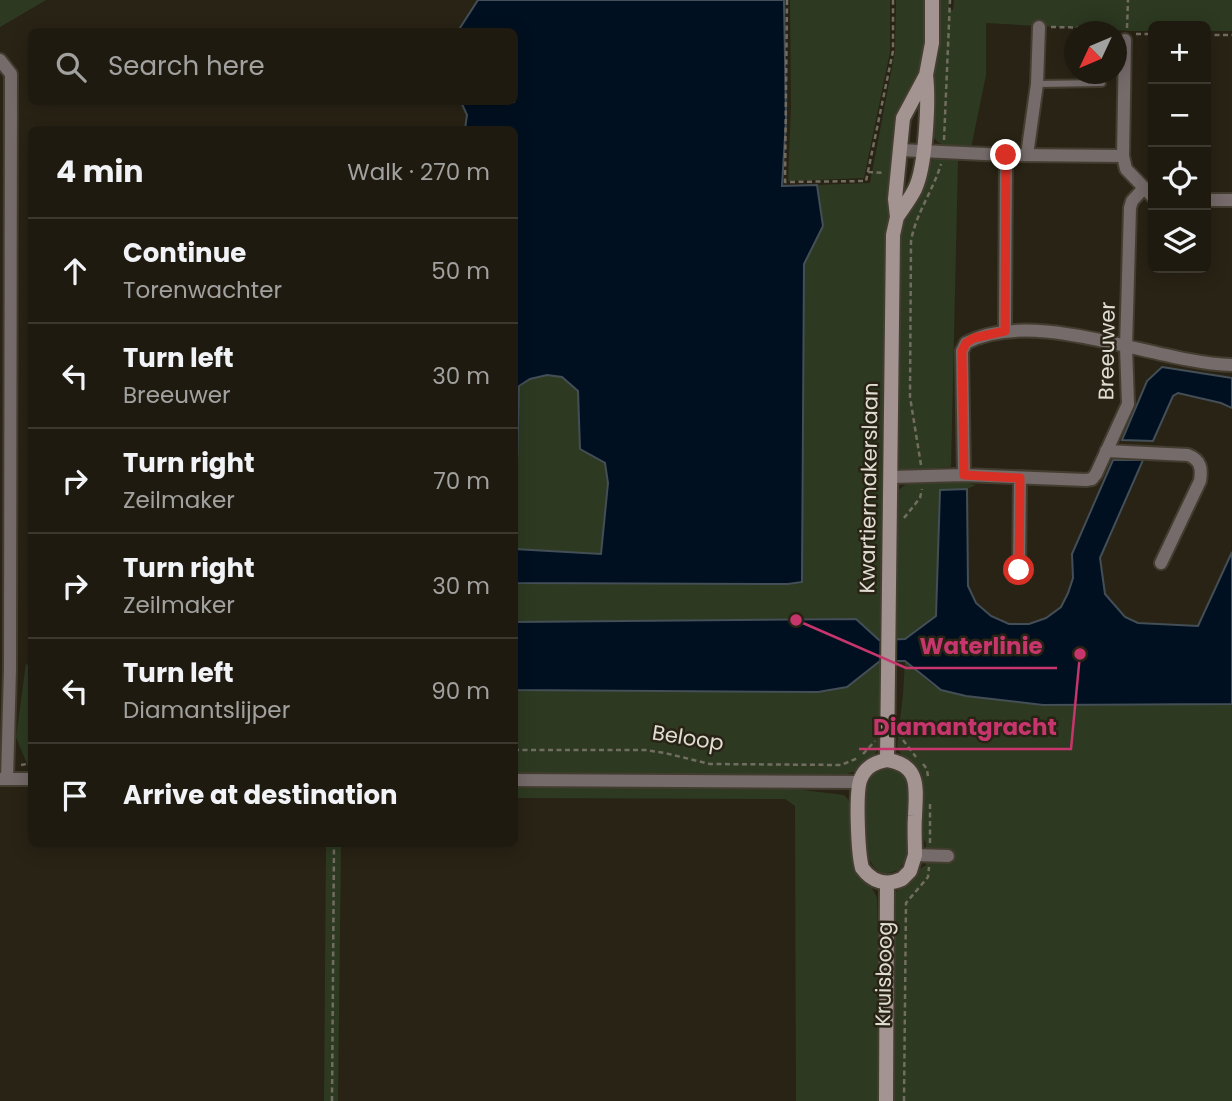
<!DOCTYPE html>
<meta charset="utf-8">
<style>
body{margin:0;font-family:Poppins,sans-serif;background:#272319;color:#f1f3f6}
.controls{position:absolute;right:21px;top:21px;display:grid;overflow:hidden;border-radius:10px;box-shadow:0 4px 18px #0003}
.controls button{width:63px;height:63px;display:grid;place-items:center;padding:0;border:0;border-bottom:2px solid #3c3830;background:#1f1a10;color:#f1f3f6;font:35px sans-serif}
.compass{position:absolute;left:1064px;top:21px;width:63px;height:63px;border-radius:50%;background:#1f1a10;box-shadow:0 4px 18px #0003;rotate:226deg}
.stop{position:absolute;width:21px;height:21px;margin:-16px;border:5px solid #d93025;border-radius:50%;background:#fff}
.stop.end{background:#d93025;border-color:#fff;box-shadow:0 2px 7px #0008}
.list{margin:0;padding:0;list-style:none}
h2{display:flex;justify-content:space-between;align-items:center;height:91px;margin:0;padding:0 28px;font-size:30px}
h2 small{font-size:23px;font-weight:400;color:#a1a19f}
.list li{display:grid;grid-template-columns:46px 1fr auto;gap:21px;align-items:center;box-sizing:border-box;height:105px;padding:0 28px;border-top:2px solid #3c3830}
.list b{display:block;font-size:26px;white-space:nowrap}
.list p{margin:0;font-size:23px;white-space:nowrap;color:#a1a19f}
.list em{font-size:23px;font-style:normal;color:#a1a19f}
.icon{flex:none;width:38px;height:38px;fill:none;stroke:currentColor;stroke-width:2;stroke-linecap:round;stroke-linejoin:round}
.map{position:relative;flex:none;width:1232px;height:1101px;overflow:hidden}
.search{position:absolute;background:#1f1a10;box-shadow:0 4px 18px #0003;left:28px;top:28px;width:490px;height:77px;display:flex;align-items:center;gap:18px;box-sizing:border-box;padding:0 24px;border-radius:10px;color:#a1a19f;font-size:26px}
.panel{position:absolute;background:#1f1a10;box-shadow:0 4px 18px #0003;left:28px;top:126px;width:490px;height:721px;border-radius:10px}
.map>svg:first-child{display:block}
</style>
<div class="map">
<svg width="1232" height="1101" viewBox="0 0 1232 1101">
<rect width="100%" height="100%" fill="#292315"/>
<path fill="#2d3a21" d="M0,0H46L0,27Z
M790,0H890V52L864,178L788,181L791,107Z
M896,0H924V40L920,76L899,114L888,229L881,467L882,582L879,640L856,618L515,623L514,583L788,584L802,581L804,264L823,226L817,185L870,183L895,51Z
M938,0H949V10H953L954,0H1232V31H1206V26H1153V31H1130L986,23V75L971,148C950,147 942,150 929,132Z
M935,158L958,160L951,467L899,470L901,235C906,209 914,176 935,158Z
M547,375L562,377L578,391L580,449L605,463L608,483L602,554L515,550L519,386L530,379Z
M961,481L976,485L967,489L940,490L936,616L905,639H896L897,492C910,475 942,481 961,481Z
M880,661L879,746L874,756L856,771L847,774L798,776L515,775V690L818,692L847,687Z
M905,661L932,685L941,690L966,696L1043,705L1232,704V1101H890L895,894C901,883 915,871 926,865V843L921,833L903,758L897,746L903,695Z
M26,663L31,670V774L16,737Z
M887,768L896,770L904,777L910,794V850L899,870L884,874C856,865 859,792 874,773Z
M515,786L787,788L844,795C861,811 849,840 853,860C855,876 872,883 877,898L881,1101H796L795,806L785,799L515,798Z
M326,844H341L338,1101H324Z"/>
<path fill="#001020" stroke="#434e56" stroke-width="2" fill-rule="evenodd" d="M478,0H784L786,120L782,186L817,185L823,226L804,264L802,582L788,584L515,583L514,130L465,129L467,115L461,102H514V32L458,31ZM547,375L562,377L578,391L580,449L605,463L608,483L601,554L515,549L519,386L530,379Z
M1162,367L1232,378V408L1221,403L1178,393L1173,396L1153,441L1122,440L1147,381Z
M1113,460H1143L1100,558L1105,594L1125,617L1138,623L1198,626L1232,552V704L1043,705L966,696L941,690L905,661H880L847,687L818,692L515,690L514,622L856,619L879,640L905,639L936,616L940,490L967,489L968,586L976,603L991,616L1009,624H1029L1046,618L1061,607L1068,593L1073,578L1072,554Z"/>
<g fill="none" stroke-linecap="round" stroke-linejoin="round">
<defs>
<path id="lane" d="M1037,84L1102,83"/>
<path id="street" d="M0,60L11,74L10,669L7,779
M900,150L1006,155L1123,156L1126,169L1153,197
M1027,155L1037,84L1039,27
M1123,156L1125,40
M1206,200H1232
M1005,331L1006,155
M1106,451L1188,455C1201,460 1202,469 1200,481L1161,563
M964,475L962,351L966,343C1036,306 1155,363 1232,365
M891,477L964,475L1086,480L1092,479L1096,474L1128,404L1126,347L1130,208L1132,201L1144,188
M1019,570L1020,478
M0,779H32
M514,780L859,782
M915,855L948,856"/>
<path id="secondary" d="M897,217C903,208 910,199 915,189C926,166 929,100 926,75
M887,760L893,235L897,217L895,199L903,118L926,75L932,43V0
M887,760C921,765 916,789 915,816C914,829 915,842 915,855L910,871L902,879C886,886 872,882 862,868C858,853 855,790 861,778C866,766 876,762 887,760Z
M886,1101L887,883"/>
</defs>
<use href="#lane" stroke="#433d30" stroke-width="10"/>
<use href="#street" stroke="#433d30" stroke-width="16"/>
<use href="#secondary" stroke="#433d30" stroke-width="18"/>
<path stroke="#726d61" stroke-width="2.5" stroke-dasharray="5 3.5" stroke-linecap="butt" d="M787,0L785,182L866,181L893,51V0
M1051,27L1100,28
M1127,28L1128,0
M1136,34H1153
M1206,35H1232
M944,140L950,0
M868,172L885,173
M921,465L910,397L911,241C916,213 933,191 941,164
M904,518L920,498L922,489
M902,724V739
M903,740L916,757
M514,750H645L665,753L710,764L841,765L858,758
M863,754L875,741
M923,764L927,769L928,777
M21,765L32,763
M930,804V843
M332,1101L334,844
M904,1101L906,903L928,877L929,867"/>
<use href="#lane" stroke="#756b6a" stroke-width="6"/>
<use href="#street" stroke="#756b6a" stroke-width="12"/>
<use href="#secondary" stroke="#a39492" stroke-width="14"/>
</g>
<g fill="none" stroke-linecap="round" stroke-linejoin="round">
<path stroke="#d93025" stroke-width="9" d="M1006,155L1005,331L974,338L966,343L962,351L964,475L1020,478L1019,570"/>
</g>
<g text-anchor="middle" stroke-width="5" stroke-linejoin="round" paint-order="stroke">
<g font-size="21" fill="#e0ddd3" stroke="#292315">
<text transform="translate(1107 351) rotate(-89)" y="7">Breeuwer</text>
<text transform="translate(869 488) rotate(-89)" y="7">Kwartiermakerslaan</text>
<text transform="translate(688 738) rotate(9)" y="7">Beloop</text>
<text transform="translate(884 974) rotate(-89)" y="7">Kruisboog</text>
</g>
</g>
<path fill="none" stroke="#c6366d" stroke-width="2.5" d="M796 620L906 668H1057M1080 654L1071 749H859"/>
<g fill="#c6366d" stroke="#292315" stroke-width="2.5">
<circle cx="796" cy="620" r="7"/>
<circle cx="1080" cy="654" r="7"/>
</g>
<g font-size="23" text-anchor="middle" font-weight="bold" fill="#c6366d" stroke="#292315" stroke-width="5" stroke-linejoin="round" paint-order="stroke">
<text x="981" y="654">Waterlinie</text>
<text x="965" y="735">Diamantgracht</text>
</g>
</svg>
<div class="controls">
<button>+</button>
<button>−</button>
<button><svg class="icon" aria-label="locate" viewBox="0 0 24 24"><circle cx="12" cy="12" r="6"/><path d="M12 2v4M12 18v4M2 12h4M18 12h4"/></svg></button>
<button><svg class="icon" aria-label="layers" viewBox="0 0 24 24"><path d="M12 4l9 5-9 5-9-5zM3 14l9 5 9-5"/></svg></button>
</div>
<svg class="compass" viewBox="-18 -18 36 36"><path d="M0-13l5 13h-10z" fill="#e53935"/><path d="M0 13l5-13h-10z" fill="#a1a19f"/></svg>
<div class="stop" style="left:1019px;top:570px"></div>
<div class="stop end" style="left:1006px;top:155px"></div>
<div class="search"><svg class="icon" aria-label="search" viewBox="0 0 24 24"><circle cx="10" cy="10" r="6"/><path d="M15 15l6 6"/></svg>Search here</div>
<section class="panel">
<h2>4 min<small>Walk · 270 m</small></h2>
<ul class="list">
<li><svg class="icon" aria-label="ahead" viewBox="0 0 24 24"><path d="M12 20V5M6 11l6-6 6 6"/></svg><div><b>Continue</b><p>Torenwachter</p></div><em>50 m</em></li>
<li><svg class="icon" aria-label="left" viewBox="0 0 24 24"><path d="M17 20v-9H6M10 6l-5 5 5 5"/></svg><div><b>Turn left</b><p>Breeuwer</p></div><em>30 m</em></li>
<li><svg class="icon" aria-label="right" viewBox="0 0 24 24"><path d="M7 20v-9h11M14 6l5 5-5 5"/></svg><div><b>Turn right</b><p>Zeilmaker</p></div><em>70 m</em></li>
<li><svg class="icon" aria-label="right" viewBox="0 0 24 24"><path d="M7 20v-9h11M14 6l5 5-5 5"/></svg><div><b>Turn right</b><p>Zeilmaker</p></div><em>30 m</em></li>
<li><svg class="icon" aria-label="left" viewBox="0 0 24 24"><path d="M17 20v-9H6M10 6l-5 5 5 5"/></svg><div><b>Turn left</b><p>Diamantslijper</p></div><em>90 m</em></li>
<li><svg class="icon" aria-label="arrive" viewBox="0 0 24 24"><path d="M6 21V4h12l-3 4 3 4H6"/></svg><div><b>Arrive at destination</b></div></li>
</ul>
</section>
</div>
